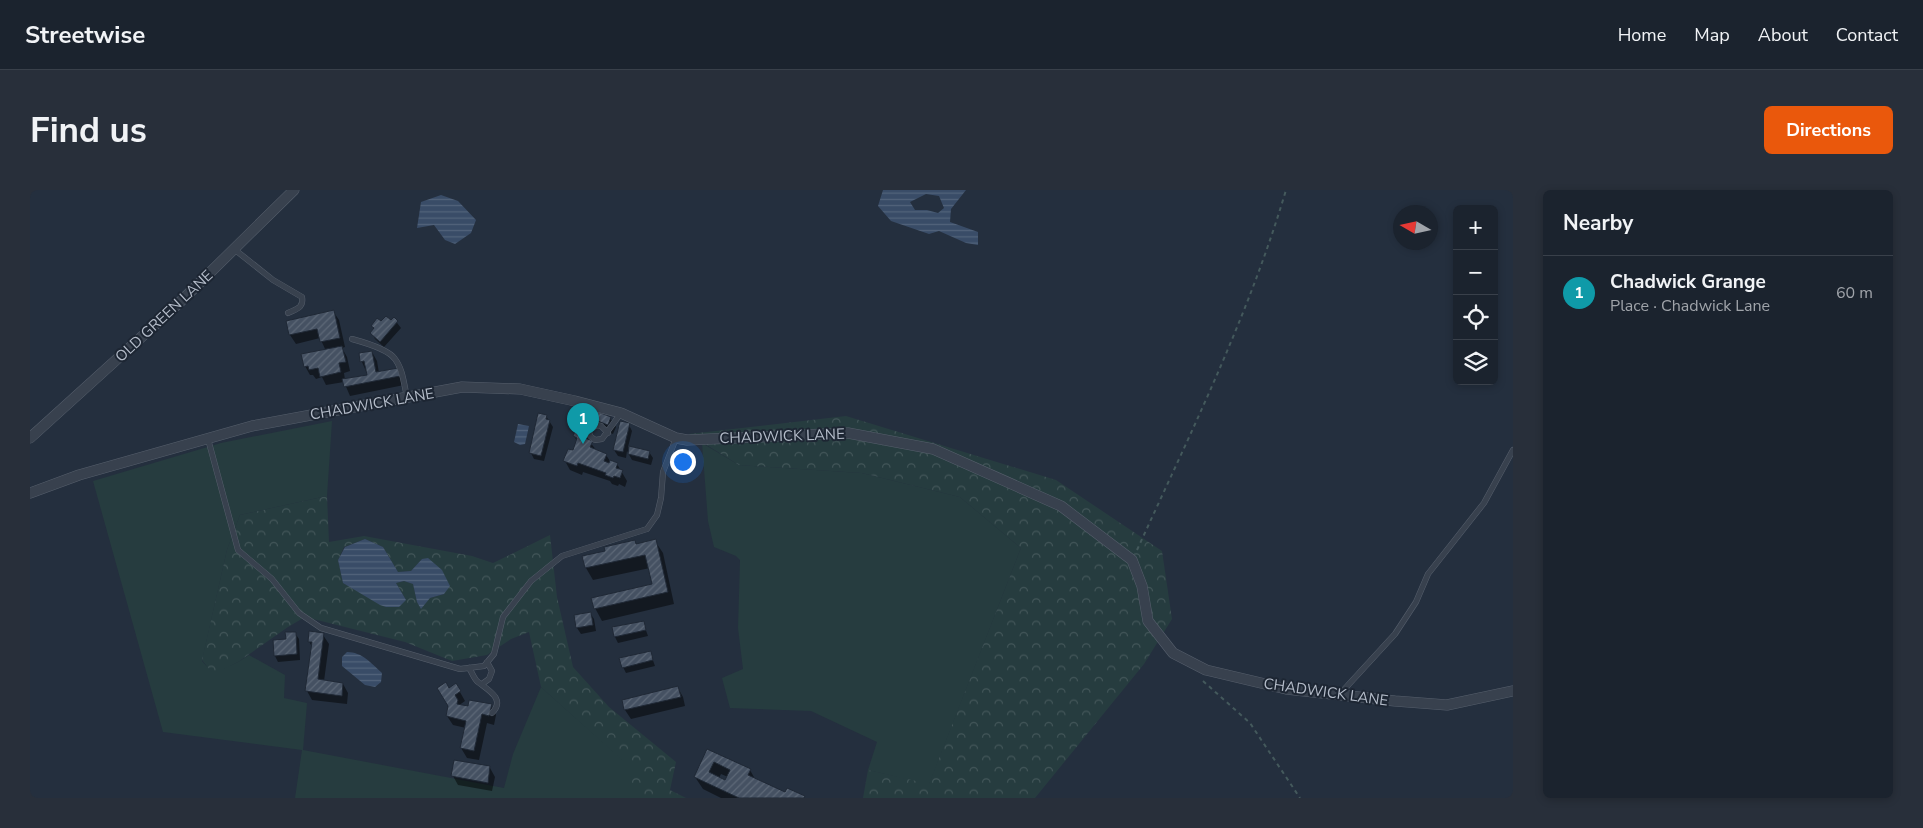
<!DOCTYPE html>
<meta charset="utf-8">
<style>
body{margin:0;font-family:"Nunito Sans",sans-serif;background:#282f3a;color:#f1f3f6}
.controls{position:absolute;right:15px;top:15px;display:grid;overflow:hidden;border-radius:8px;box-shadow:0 2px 8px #0003}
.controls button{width:45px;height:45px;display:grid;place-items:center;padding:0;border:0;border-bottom:1px solid #39404a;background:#1b232e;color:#f1f3f6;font:25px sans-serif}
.compass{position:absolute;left:1363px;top:15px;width:45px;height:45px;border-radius:50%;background:#1b232e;box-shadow:0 2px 8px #0003;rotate:279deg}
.you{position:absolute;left:652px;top:271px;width:18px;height:18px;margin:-12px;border:4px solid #fff;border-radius:50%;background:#1a73e8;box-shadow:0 0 0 8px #1a73e833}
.badge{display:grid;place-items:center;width:32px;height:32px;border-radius:50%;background:#ea580c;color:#fff;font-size:16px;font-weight:700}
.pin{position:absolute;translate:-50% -41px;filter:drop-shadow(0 1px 2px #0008)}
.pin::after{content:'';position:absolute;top:26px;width:18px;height:15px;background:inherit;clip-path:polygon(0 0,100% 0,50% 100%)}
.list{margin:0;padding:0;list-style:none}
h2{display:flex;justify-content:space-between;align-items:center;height:65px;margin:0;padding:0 20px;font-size:21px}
h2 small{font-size:16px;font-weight:400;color:#a0a4aa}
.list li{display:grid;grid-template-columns:32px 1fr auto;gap:15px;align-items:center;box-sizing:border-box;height:75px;padding:0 20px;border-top:1px solid #39404a}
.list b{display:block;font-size:19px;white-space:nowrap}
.list p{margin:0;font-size:16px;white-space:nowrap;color:#a0a4aa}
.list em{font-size:16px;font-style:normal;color:#a0a4aa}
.icon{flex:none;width:28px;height:28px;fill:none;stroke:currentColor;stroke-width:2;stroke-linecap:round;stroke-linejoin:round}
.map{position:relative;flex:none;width:1483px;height:608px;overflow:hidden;border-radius:8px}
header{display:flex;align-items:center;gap:30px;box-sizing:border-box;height:70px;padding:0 25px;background:#1b232e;border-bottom:1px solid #39404a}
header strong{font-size:24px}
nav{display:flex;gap:28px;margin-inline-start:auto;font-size:18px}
.intro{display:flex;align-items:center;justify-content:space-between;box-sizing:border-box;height:120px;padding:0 30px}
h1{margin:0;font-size:35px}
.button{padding:12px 22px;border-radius:8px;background:#ea580c;color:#fff;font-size:18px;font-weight:700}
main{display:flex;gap:30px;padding:0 30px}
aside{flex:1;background:#1b232e;border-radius:8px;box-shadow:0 2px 8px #0003}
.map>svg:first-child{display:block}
</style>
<header>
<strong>Streetwise</strong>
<nav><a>Home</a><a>Map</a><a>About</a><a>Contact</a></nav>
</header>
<div class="intro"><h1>Find us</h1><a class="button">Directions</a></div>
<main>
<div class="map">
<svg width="1483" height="608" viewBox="0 0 1483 608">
<defs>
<pattern id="forest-crowns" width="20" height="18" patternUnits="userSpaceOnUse" patternTransform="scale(1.25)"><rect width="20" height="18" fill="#263c3f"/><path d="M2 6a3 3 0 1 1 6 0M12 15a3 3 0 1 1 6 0" fill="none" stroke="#435659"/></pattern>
<pattern id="water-rules" width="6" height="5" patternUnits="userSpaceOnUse" patternTransform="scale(1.25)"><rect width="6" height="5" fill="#394c67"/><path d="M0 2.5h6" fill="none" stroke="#53647b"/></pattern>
<pattern id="building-hatch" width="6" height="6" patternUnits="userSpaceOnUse" patternTransform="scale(1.25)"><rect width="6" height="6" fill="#455162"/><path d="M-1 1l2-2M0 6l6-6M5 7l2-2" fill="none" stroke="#5d6877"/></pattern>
</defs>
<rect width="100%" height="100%" fill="#242f3e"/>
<path fill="#263c3f" d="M302,231L297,306L210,325L197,360L172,471L183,483L208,472L219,465L255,485L254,508L277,513L273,560L474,598L483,564L511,497L602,578V608H265L272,560L133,542L63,291L191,253Z
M672,253L709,275L832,283L930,307L991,358L899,595L838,580L847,552L781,521L700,518L692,488L713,479L708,438L710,370L706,366L684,357L678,331Z"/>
<path fill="url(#forest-crowns)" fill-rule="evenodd" d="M816,226L1026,290L1132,361L1142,429L1114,474L1005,608H833L838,580L899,594L991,358L930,307L832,283L709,275L659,244Z
M297,306L299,352L334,346L442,366L463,373L520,345L527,407L543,477L579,517L646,572L640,600L656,608H602L601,578L511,497L499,442L481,449L457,465L422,471L375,452L275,427L258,437L208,472L183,484L172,470L197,360L210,325ZM335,349L353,357L368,382L381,381L392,369L414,404L387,412L383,394L374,391L366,393L376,410L356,417L313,393L308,370L314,357Z"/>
<path fill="url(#water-rules)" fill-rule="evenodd" d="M853,0H936L921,19L920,32L948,42V55L936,53L909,41L899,44L861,31L848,16ZM896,4L909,6L914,18L908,23L897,20H885L880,12Z
M411,5L428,11L446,30L441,43L425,54L415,50L404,35L387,38L391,12Z
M488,234L499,236L495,254L490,255L484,252Z
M335,349L353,357L368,382L381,381L392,369L398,368L412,380L420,396L414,404L400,408L391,419L387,412L383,394L374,391L366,393L376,410L369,417H356L350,415L313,393L308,370L315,357Z
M317,462C332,462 341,473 352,483L351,492L345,497L335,495L312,476V467Z"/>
<path fill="#0007" fill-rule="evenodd" d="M303,121L309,130L315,157L312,158L317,167L320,181L314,183L315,190L338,186L332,172L342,162L347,171L349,183L367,180L374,195L320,206L314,192L296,195L292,187L286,189L283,185H280L275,176L296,161L290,148L266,154L260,145L257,132Z
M364,129L371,138L354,157L345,149L342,143L344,139L342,136L351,133L361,132Z
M557,219L580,228L586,237L583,244L565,237L559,251L567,261L576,265L580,271L587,274L597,291L595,297L589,294L588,296L582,294L580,291L553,282L552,285L540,280L535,271L543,262L547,251L544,246Z
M516,226L523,237L514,271L504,269L501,263Z
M599,235L602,241L598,257L619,262L623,268L621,275L602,270L597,261L596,268L588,266L584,260Z
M605,351L607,355L625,351L633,363L644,414L572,431L565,418L624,395L620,378L563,390L556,378L554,367L577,362Z
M560,423L564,429L566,441L551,444L547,438Z
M613,432L618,446L588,453L585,447Z
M265,443L269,449L270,470L248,472L245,466Z
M293,445L299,454L294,491L313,494L318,503L317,514L282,510L277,501L282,457L279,451Z
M620,462L625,476L596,483L593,477Z
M426,495L435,511L428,516L439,518L461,515L466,525L464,535L457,533L449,570L437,568L431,558L436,538L423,535L417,526L419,500Z
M648,498L653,507L655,516L601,529L595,520L593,510Z
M678,561L720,580L725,589L756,604L775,608H691L673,599L665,587ZM691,584L698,587L696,592L689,588Z
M460,578L465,587L462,601L428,595L423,586Z"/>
<path fill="url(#building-hatch)" stroke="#1f2835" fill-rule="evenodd" d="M304,120L310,148L290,152L287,139L259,145L256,131Z
M356,126L361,130L364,127L368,131L350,152L340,143L344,138L341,136L347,128L351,131Z
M312,156L316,172L309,173L311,182L290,187L288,178L279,180L278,176L274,177L271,164Z
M342,161L346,182L368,178L370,186L314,197L312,189L337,185L334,171L330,172L329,163Z
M556,217L581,227L578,235L560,228L552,247L563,251L560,257L577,264L574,271L579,273L580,270L588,273L586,278L593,280L590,288L584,286L583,288L575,285L576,283L548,273L547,276L533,271L538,259L543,260L547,248L543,246Z
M508,223L517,225L516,229L520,230L511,266L499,263Z
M590,231L600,233L593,262L583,260Z
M599,256L620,261L618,269L598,264Z
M626,349L638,402L564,419L561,408L622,394L615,365L555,378L552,366L575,361L574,357L605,350L606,354Z
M561,422L563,435L546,438L544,425Z
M614,431L616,440L584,447L582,437Z
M279,441L294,443L288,489L313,493L312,506L275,501L282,452H278Z
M255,442H266L267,464L244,466L243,450L256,449Z
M621,461L623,470L592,478L589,468Z
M416,492L419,498L426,493L431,501L425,505L428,510L427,514L438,516L439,510L462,514L459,526L452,524L444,561L430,558L436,531L416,526L418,516L407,498Z
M648,496L651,507L594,520L592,510Z
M677,559L721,579L718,585L755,602L757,598L775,606L774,608H709L664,587ZM684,572L700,580L695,590L679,582Z
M424,570L460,576L458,593L421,586Z"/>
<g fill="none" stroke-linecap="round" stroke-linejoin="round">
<defs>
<path id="service" d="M204,59L243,90L272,107C274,118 266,119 258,123
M322,149C333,152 359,160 365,169C373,179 374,195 377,207
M578,243L571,236L567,235L559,240L560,246L565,250L572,249L591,223
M178,249L208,360L242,389L269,423L291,438L430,479L454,476L464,464L473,427L501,391L532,366L617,339L627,325L631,308L633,282L646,248
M439,478C442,482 444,489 448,492C458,500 476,509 462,523
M452,494L459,489L462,481L457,472
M1309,505L1365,444L1386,412L1398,384L1454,313L1483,260"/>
<path id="minor" d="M0,248L149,113L264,0
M0,303L49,285L222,236L432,197L490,199L545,211L591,223L646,248L657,250L818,243L903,259L1031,316L1102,370L1112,396L1118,431L1143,463L1176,480L1256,499L1365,511L1417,515L1483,501"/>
</defs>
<use href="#service" stroke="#565f6c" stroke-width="6"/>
<use href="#minor" stroke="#565f6c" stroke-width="11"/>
<path stroke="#44595c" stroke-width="2" stroke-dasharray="4 4" stroke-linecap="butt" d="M1107,360C1161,242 1219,125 1256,0
M1173,491L1220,533L1270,608"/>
<use href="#service" stroke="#38414e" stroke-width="5"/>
<use href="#minor" stroke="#38414e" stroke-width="10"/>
</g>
<g text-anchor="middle" stroke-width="4" stroke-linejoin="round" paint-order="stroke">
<g font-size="15" fill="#b4bcc9" stroke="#1d2633">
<text transform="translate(134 126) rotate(-43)" y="5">OLD GREEN LANE</text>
<text transform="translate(342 214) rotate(-10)" y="5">CHADWICK LANE</text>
<text transform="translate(752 246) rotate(-2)" y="5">CHADWICK LANE</text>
<text transform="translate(1296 502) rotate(8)" y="5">CHADWICK LANE</text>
</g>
</g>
</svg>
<div class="controls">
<button>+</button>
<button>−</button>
<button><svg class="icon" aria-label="locate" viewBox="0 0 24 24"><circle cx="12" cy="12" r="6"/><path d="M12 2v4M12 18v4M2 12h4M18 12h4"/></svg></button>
<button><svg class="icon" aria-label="layers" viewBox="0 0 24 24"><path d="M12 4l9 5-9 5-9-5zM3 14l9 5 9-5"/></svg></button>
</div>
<svg class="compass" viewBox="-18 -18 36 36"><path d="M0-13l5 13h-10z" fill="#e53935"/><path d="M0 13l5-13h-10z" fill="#a0a4aa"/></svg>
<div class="you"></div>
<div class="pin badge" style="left:553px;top:254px;background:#0f9aa8">1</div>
</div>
<aside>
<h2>Nearby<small></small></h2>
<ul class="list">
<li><span class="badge" style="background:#0f9aa8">1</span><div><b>Chadwick Grange</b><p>Place · Chadwick Lane</p></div><em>60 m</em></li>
</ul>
</aside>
</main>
